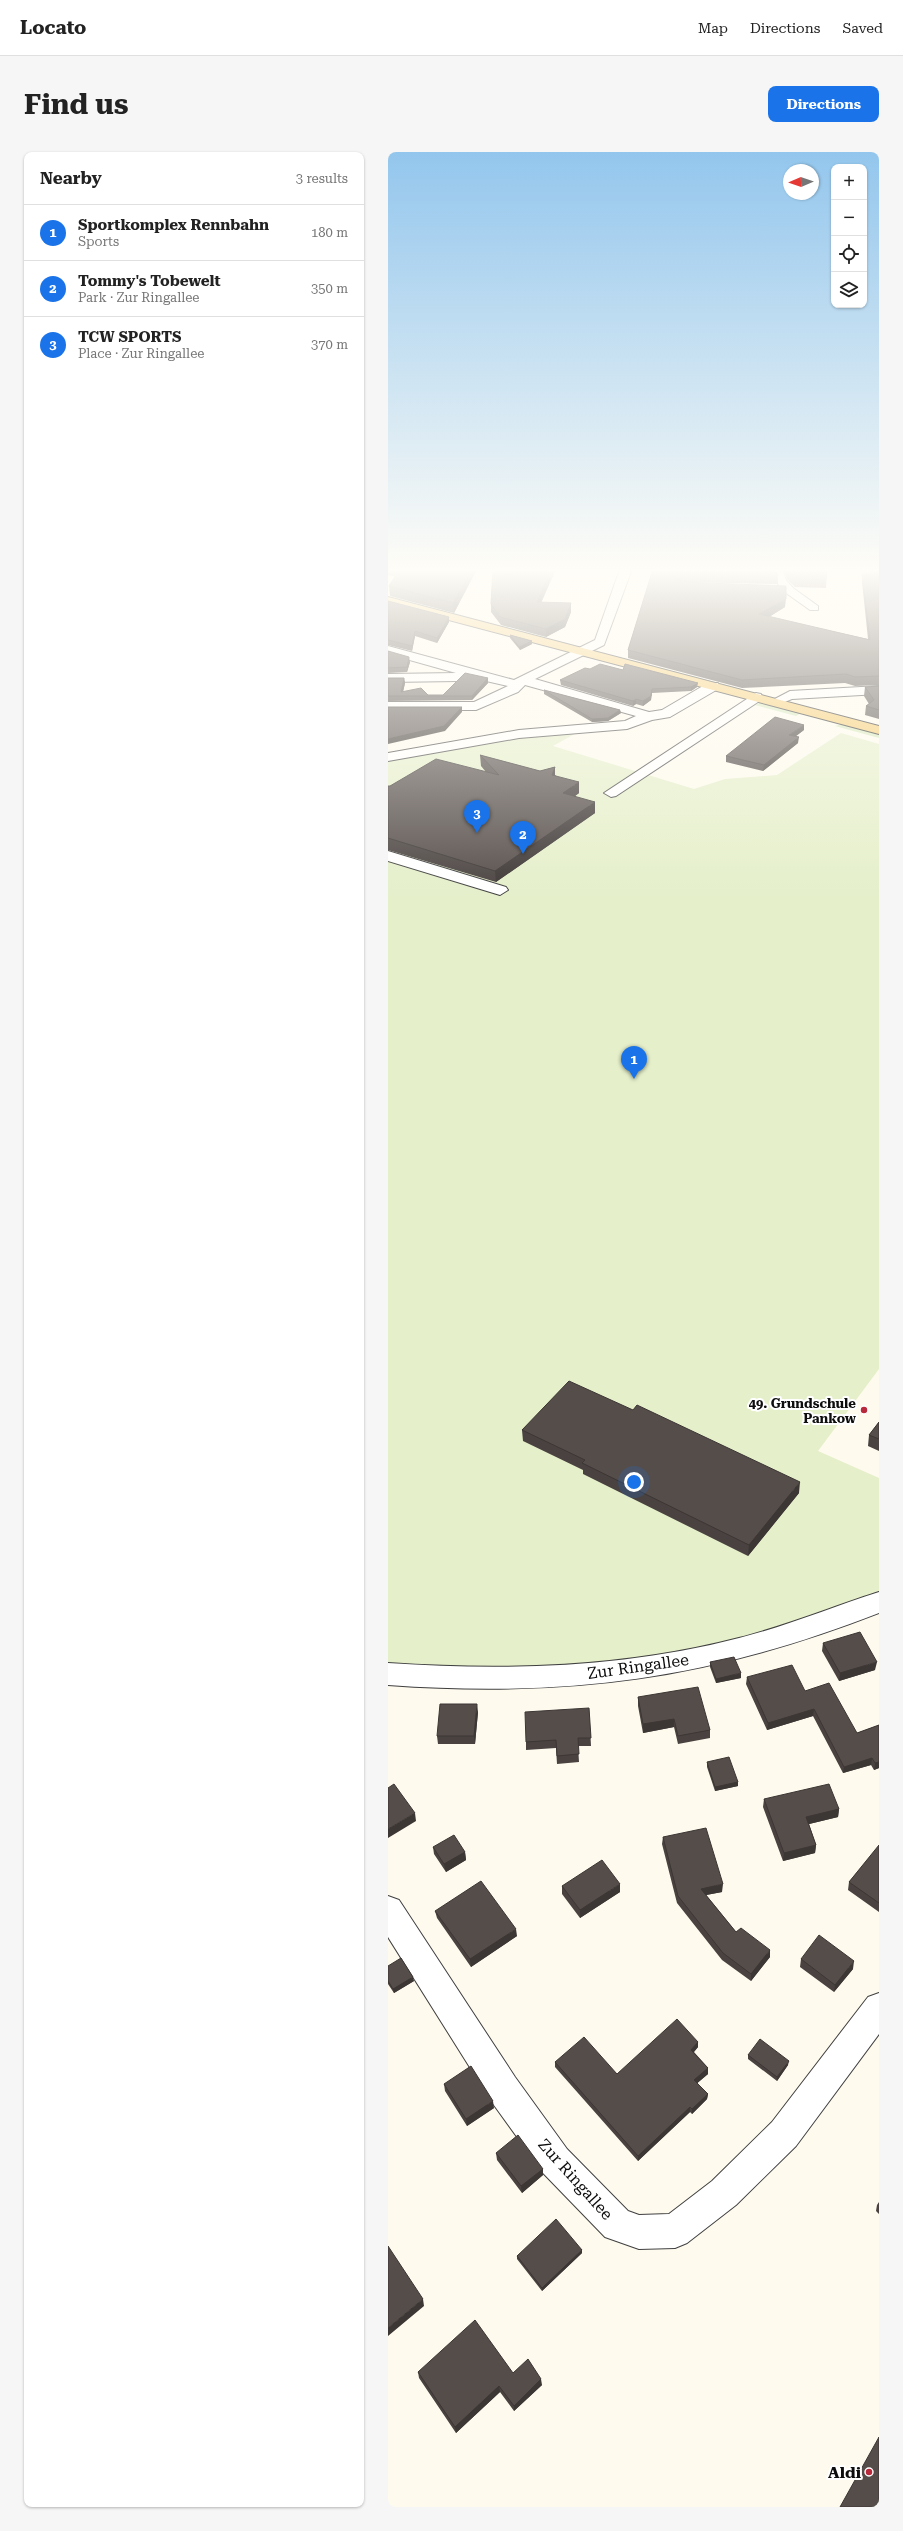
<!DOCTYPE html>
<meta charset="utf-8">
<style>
body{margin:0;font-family:"Roboto Serif",serif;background:#f6f6f6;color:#222}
.controls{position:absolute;right:12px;top:12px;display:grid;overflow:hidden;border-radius:8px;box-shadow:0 1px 3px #0004}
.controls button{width:36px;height:36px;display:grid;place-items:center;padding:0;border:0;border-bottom:1px solid #e0e0e0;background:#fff;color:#222;font:20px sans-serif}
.compass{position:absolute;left:395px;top:12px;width:36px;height:36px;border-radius:50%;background:#fff;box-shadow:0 1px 3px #0004;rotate:268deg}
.you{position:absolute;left:246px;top:1330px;width:14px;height:14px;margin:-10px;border:3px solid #fff;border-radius:50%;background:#1a73e8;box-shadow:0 0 0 6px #1a73e833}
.badge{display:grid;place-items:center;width:26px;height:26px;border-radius:50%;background:#1a73e8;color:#fff;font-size:13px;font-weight:700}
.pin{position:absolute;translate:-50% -33px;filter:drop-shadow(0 1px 2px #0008)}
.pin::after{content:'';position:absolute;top:21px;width:14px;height:12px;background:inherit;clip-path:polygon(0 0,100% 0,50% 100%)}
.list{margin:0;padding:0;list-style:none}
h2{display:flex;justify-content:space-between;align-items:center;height:52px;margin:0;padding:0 16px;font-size:17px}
h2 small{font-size:13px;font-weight:400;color:#767676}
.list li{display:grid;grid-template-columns:26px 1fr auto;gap:12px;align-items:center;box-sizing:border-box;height:56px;padding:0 16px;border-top:1px solid #e0e0e0}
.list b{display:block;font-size:15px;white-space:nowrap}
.list p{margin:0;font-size:13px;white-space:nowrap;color:#767676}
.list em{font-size:13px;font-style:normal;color:#767676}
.icon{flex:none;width:22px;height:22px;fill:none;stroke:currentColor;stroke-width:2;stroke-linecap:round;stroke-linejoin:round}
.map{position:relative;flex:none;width:491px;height:2355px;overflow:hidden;border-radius:8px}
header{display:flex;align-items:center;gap:24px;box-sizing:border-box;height:56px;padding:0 20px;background:#fff;border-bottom:1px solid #e0e0e0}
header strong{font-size:19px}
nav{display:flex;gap:22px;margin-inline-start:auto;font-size:14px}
.intro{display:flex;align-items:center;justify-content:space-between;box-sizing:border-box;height:96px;padding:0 24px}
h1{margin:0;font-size:28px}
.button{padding:10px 18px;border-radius:8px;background:#1a73e8;color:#fff;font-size:14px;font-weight:700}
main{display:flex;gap:24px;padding:0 24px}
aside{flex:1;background:#fff;border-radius:8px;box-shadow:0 1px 3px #0004}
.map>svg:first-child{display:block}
</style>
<header>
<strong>Locato</strong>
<nav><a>Map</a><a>Directions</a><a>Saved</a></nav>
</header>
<div class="intro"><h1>Find us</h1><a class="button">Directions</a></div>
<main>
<aside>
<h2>Nearby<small>3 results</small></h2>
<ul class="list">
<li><span class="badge">1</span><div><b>Sportkomplex Rennbahn</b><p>Sports</p></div><em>180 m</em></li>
<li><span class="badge">2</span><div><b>Tommy's Tobewelt</b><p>Park · Zur Ringallee</p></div><em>350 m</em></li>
<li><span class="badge">3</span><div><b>TCW SPORTS</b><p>Place · Zur Ringallee</p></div><em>370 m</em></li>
</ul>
</aside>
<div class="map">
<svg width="491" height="2355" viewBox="0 0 491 2355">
<rect width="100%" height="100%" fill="#fefaee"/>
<path fill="#d4e7b9" d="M374,550L413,561L408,564L367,553Z
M454,572L491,582V586L447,574Z"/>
<path fill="#e5efca" d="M192,579L165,594L306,637L337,627L389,623L453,581L491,592V1217L430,1299L491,1326V1440L392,1476L285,1502L116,1520L0,1516V608L135,584Z"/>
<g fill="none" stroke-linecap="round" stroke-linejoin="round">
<defs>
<path id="minor" d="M232,417H244L216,493L147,527L261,560L274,558L320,531H330L331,534L330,537L282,565L264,568L239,577L131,586L0,609V601L131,578L237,569L248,564L137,533L130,540L88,558H0V550H86L120,534L76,524L75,528L71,529L0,530V522L68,521L0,502V494L126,528L207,488Z
M384,417H394L398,428L405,436L430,454V458H422L398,441L364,438V434H391Z
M491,534V542L404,547L387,554L381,550L402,539Z
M368,541L373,542L374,545L373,548L228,644L223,645L216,641Z
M0,699L118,735L120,738L112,743L0,709Z
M491,1440V1461C322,1527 180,1546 0,1533V1511C118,1519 235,1516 351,1486C399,1474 444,1455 491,1440Z
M0,1744L11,1748L127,1925L179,1997L240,2059L251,2063L281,2062L324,2029L384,1970L480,1845L491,1841V1882L408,1994L348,2053L299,2091L287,2096L251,2097L217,2085L155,2021L103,1949L0,1785Z"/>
<path id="major" d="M0,445L491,574V582L0,452Z"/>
</defs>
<use href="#minor" stroke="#404040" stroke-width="2"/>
<use href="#major" stroke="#1e1e1e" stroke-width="2"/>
<use href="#minor" fill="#fff" fill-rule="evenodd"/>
<use href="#major" fill="#f4c868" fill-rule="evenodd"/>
</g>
<path fill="#494240" d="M0,417H89L66,461L2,444L1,434L7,424L0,423Z
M105,417H168L153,450L183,460L177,475L158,485L113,473L103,460V452Z
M265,417L390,424V432L292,430L397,455L381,465L480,487L474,430V422H482L491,417V533L467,534L457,531L354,536L240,506V498Z
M395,417H439L438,436L407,435L399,427Z
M0,449L61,470L49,491L27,484L24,499L0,493Z
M122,483L144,489V492L132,498L122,486Z
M0,499L22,510L19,520L0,521Z
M202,517L235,518L309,535L303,539L264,541L263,548L255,554L248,552L245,554L173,533L172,528Z
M0,526H16L17,531L15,540L40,543H55L100,526V531L84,548L0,549Z
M491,534V567L477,563L478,554L481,552L476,544L477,535Z
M156,538L232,558L233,561L220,569L204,570L156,542Z
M416,578L407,585L410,591L375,619L338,610V604Z
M92,603L152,619L167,615V623L191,641L187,644L207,661L108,730L0,698V634H2L98,620L93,614Z
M491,1270V1299L480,1294L481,1283Z
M134,1278L411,1341L360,1404L195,1322V1318L135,1289Z
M435,1491L487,1518L451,1529L434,1499Z
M322,1510L353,1526L328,1531L322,1515Z
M359,1525L417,1539L469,1581L491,1573V1616L486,1618L483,1613L455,1621L425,1564L379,1578L358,1532Z
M250,1545L322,1578V1586L290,1592L286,1575L255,1581L250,1554Z
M201,1556L203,1594H190L191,1610L169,1612L168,1596L138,1598V1590Z
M90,1560L87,1592H50L49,1584Z
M319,1610L350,1630V1634L327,1639L319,1615Z
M376,1647L451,1657L450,1665L421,1672L428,1693L427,1701L395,1709L375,1655Z
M275,1685L334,1740L318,1743L348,1780L382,1805L363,1829L334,1808L289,1751L274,1692Z
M491,1694V1760L460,1738L461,1730Z
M45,1695L77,1700L78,1708L58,1720L46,1702Z
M174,1734L232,1740L192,1766L174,1742Z
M47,1759L129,1784L83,1815L49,1766Z
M413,1807L465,1817L446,1840L412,1815Z
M0,1814L26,1829L6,1841L0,1832Z
M310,1890V1895L306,1900L320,1916V1922L309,1931L320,1942L319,1947L304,1962L302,1960L250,2009L167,1915V1910L229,1922Z
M360,1903L400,1913L389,1929L360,1907Z
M56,1932L106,1956L79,1974L57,1939Z
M108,2001L155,2017V2023L134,2041L109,2008Z
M491,2050V2062L488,2059L489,2053Z
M194,2101L154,2139L129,2107V2104Z
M30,2220L125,2221L154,2233L126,2259L112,2240L68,2281L31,2226Z"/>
<path fill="#3c3634" d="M84,417H89L66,461L65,451Z
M164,417H168L150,458L149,450Z
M293,421V430L286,435V426Z
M398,447L397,455L371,471V462Z
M183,451V460L177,475L158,485V477Z
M61,465V470L49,491V486Z
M27,479V484L24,499V494Z
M144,489V492L132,498L131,495Z
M21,505L22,510L19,520V515Z
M16,526L17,531L14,544L13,540Z
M100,526V531L84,548V544Z
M310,531L309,535L303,539V535Z
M264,537L263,548L255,554V549Z
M248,547V552L245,554V549Z
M74,555V560L57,579L0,592V587Z
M232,558L233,561L220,569L204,570V567Z
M416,573V578L400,589L401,583Z
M411,585L410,591L375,619L376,613Z
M167,615V626L164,623Z
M191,630V641L175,653V641Z
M207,650V661L108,730L107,719Z
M412,1330L411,1341L360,1404L361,1393Z
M489,1510L487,1518L451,1529L452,1521Z
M353,1521V1526L328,1531V1527Z
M89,1552L90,1560L87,1592L86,1584Z
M426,1557L425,1564L379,1578L380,1571Z
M286,1567V1575L255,1581V1572Z
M484,1606L483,1613L455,1621L456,1615Z
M491,1610V1616L486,1618L487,1611Z
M350,1630V1634L327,1639V1635Z
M451,1657L450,1665L417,1673L418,1665Z
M27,1661L28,1669L0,1686V1677Z
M428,1693L427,1701L395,1709L396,1701Z
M77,1700L78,1708L58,1720L56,1712Z
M232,1732V1740L192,1766V1758Z
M335,1732L334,1740L313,1744V1737Z
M128,1777L129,1784L83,1815L82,1807Z
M382,1798V1805L363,1829V1822Z
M466,1809L465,1817L446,1840L447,1833Z
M25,1825L26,1829L6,1841L5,1837Z
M310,1890V1895L303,1903V1898Z
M401,1909L400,1913L389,1929V1925Z
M320,1916V1922L306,1934V1928Z
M320,1942L319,1947L304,1962V1957Z
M105,1949L106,1956L79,1974L78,1967Z
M302,1955V1960L250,2009V2004Z
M155,2017V2023L134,2041L133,2034Z
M194,2098V2101L154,2139V2136Z
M35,2147L36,2154L0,2184V2176Z
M153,2227L154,2233L126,2259V2254Z
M111,2234L112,2240L68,2281L67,2275Z"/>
<path fill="#554d4a" stroke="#3c3634" d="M12,417H84L65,451L1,434Z
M105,417H164L149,450L183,451L177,467L158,477L112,465L103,452Z
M265,417H387L390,424L293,421L286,426L293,430L398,434V447L371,462L482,488L474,422H482V417H491V524L467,525L458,522L354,528L240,498Z
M399,417H439L438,428L407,427L400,419Z
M0,449L61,465L49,486L27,479L24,494L0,488Z
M122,483L144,489L131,495Z
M0,499L21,505L19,515L0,516Z
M212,512L235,518L237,512L310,531L303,535L264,537L263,544L255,549L248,547L245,549L172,528L197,516L202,517Z
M77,521L100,526L84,544H0V526H16L13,540L33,536L40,543H55Z
M491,534V558L478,554L486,548L477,535Z
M156,538L232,558L220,566L204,567Z
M0,555H74L56,574L0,587Z
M387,565L416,573L401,583L411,585L376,613L338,604Z
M92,603L152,619L167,615L164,623L191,630L175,641L207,650L107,719L0,686V634H2L48,607L111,623Z
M181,1229L245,1258L249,1253L412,1330L361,1393L194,1311L197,1308L134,1278Z
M491,1270V1287L481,1283Z
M472,1480L489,1510L452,1521L435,1491Z
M346,1505L353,1521L328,1527L322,1510Z
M404,1513L417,1539L441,1531L469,1581L491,1573V1610L487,1611L484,1606L456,1615L426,1557L380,1571L359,1525Z
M310,1535L322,1578L290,1584L286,1567L255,1572L250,1545Z
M52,1552H89L86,1584H49Z
M201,1556L203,1586H190L191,1602L169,1604L168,1588L138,1590L137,1560Z
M341,1605L350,1630L327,1635L319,1610Z
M6,1632L27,1661L0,1677V1636Z
M441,1632L451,1657L418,1665L428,1693L396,1701L376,1647Z
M318,1676L335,1732L313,1737L348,1780L353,1776L382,1798L363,1822L335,1801L290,1744L275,1685Z
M66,1683L77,1700L56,1712L45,1695Z
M491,1693V1751L461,1730Z
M214,1708L232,1732L192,1758L174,1734Z
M93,1729L128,1777L82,1807L47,1759Z
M431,1783L466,1809L447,1833L413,1807Z
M13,1806L25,1825L5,1837L0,1829V1814Z
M289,1867L310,1890L303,1898L320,1916L306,1928L320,1942L304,1957L302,1955L250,2004L167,1910L196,1885L229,1922Z
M372,1887L401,1909L389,1925L360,1903Z
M83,1914L105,1949L78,1967L56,1932Z
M130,1983L155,2017L133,2034L108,2001Z
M168,2067L194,2098L154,2136L129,2104Z
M0,2094L35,2147L0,2176Z
M87,2168L125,2221L140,2207L153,2227L126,2254L111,2234L67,2275L30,2220Z
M491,2285V2355H452Z"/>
<linearGradient id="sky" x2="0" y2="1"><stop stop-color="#93c6ed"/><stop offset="0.56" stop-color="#fffdf7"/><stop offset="1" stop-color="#fffdf7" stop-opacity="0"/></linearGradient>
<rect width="491" height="747" fill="url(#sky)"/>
<g fill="#b82a3b" stroke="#fff" stroke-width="1.5">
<circle cx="476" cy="1258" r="4"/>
<circle cx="481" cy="2320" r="4"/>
</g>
<g text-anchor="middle" stroke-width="4" stroke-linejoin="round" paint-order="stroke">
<g font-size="13" font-weight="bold" fill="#0d0d0d" stroke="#fff" text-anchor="end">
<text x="468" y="1256">49. Grundschule<tspan x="468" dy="15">Pankow</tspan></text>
</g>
<g font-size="16" fill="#0d0d0d" stroke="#fff">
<text transform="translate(250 1514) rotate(-8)" y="6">Zur Ringallee</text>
<text transform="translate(188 2027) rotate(48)" y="6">Zur Ringallee</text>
</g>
<g font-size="16" font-weight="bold" fill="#0d0d0d" stroke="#fff" text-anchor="end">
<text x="473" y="2326">Aldi</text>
</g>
</g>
</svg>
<div class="controls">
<button>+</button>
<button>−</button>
<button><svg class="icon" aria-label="locate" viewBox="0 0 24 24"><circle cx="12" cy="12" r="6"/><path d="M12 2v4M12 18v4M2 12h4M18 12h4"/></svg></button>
<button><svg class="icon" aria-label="layers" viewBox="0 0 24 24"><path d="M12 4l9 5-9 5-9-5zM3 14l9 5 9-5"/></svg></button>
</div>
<svg class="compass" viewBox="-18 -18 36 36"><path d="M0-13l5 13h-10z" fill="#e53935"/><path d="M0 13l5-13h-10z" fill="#767676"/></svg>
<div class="you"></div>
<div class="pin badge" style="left:246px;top:927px">1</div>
<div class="pin badge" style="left:135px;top:702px">2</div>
<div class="pin badge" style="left:89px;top:681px">3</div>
</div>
</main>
